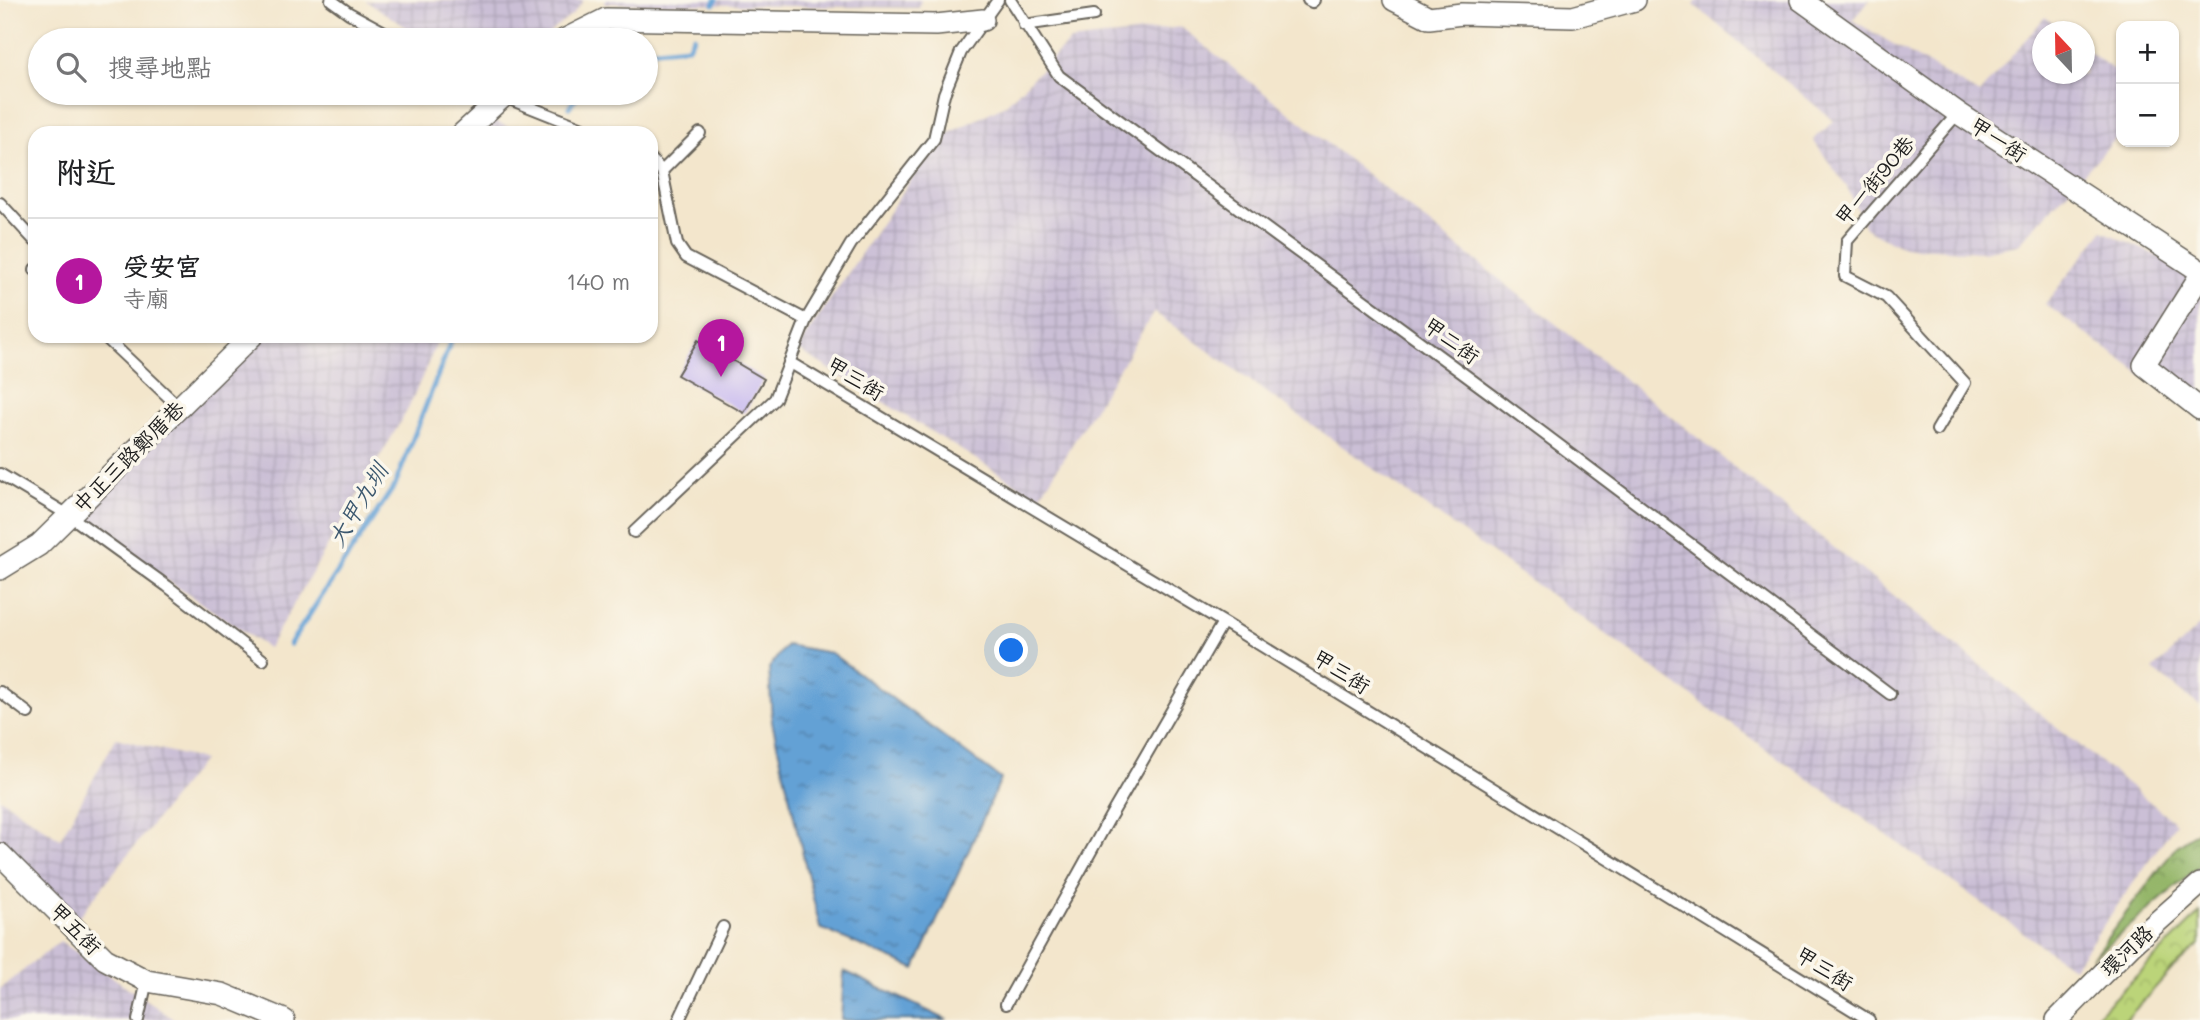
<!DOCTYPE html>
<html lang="zh-TW">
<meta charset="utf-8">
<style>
body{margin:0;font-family:Mali,"LXGW WenKai TC",sans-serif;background:#f2f2f2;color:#202124}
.controls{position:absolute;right:21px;top:21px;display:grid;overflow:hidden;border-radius:14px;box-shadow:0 2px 5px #0004}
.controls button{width:63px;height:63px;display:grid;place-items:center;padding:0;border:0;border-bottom:2px solid #e0e0e0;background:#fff;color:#202124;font:35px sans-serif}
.compass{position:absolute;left:2032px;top:21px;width:63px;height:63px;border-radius:50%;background:#fff;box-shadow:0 2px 5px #0004;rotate:338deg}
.you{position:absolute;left:1012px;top:651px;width:24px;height:24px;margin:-18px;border:5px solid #fff;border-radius:50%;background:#1a73e8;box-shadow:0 0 0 10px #1a73e833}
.badge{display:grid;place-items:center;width:46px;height:46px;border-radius:50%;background:#b5179e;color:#fff;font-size:23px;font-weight:700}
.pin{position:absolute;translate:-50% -58px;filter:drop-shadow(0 2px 4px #0008)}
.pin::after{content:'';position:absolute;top:37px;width:24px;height:21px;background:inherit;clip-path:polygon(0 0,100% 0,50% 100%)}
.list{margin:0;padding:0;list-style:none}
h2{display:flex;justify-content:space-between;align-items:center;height:91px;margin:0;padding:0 28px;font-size:30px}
h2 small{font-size:23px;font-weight:400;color:#757577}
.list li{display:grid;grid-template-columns:46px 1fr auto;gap:21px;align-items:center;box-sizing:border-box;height:126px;padding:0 28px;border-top:2px solid #e0e0e0}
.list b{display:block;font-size:26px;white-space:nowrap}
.list p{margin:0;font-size:23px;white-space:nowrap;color:#757577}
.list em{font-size:23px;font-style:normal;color:#757577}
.icon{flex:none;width:38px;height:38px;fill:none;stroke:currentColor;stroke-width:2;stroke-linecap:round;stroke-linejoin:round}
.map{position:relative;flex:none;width:2200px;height:1020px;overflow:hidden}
.search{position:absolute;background:#fff;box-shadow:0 2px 5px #0004;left:28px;top:28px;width:630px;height:77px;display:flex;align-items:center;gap:18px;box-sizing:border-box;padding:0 24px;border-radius:38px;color:#757577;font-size:26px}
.panel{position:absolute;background:#fff;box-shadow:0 2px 5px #0004;left:28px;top:126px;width:630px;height:217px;border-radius:21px}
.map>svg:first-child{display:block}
</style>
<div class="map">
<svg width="2200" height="1020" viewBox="0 0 2200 1020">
<defs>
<pattern id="industrial-grid" width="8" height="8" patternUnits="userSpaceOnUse" patternTransform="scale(1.75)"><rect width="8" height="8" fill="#cbbfd6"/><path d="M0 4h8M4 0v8" fill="none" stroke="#aea4b7"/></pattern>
<pattern id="forest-crowns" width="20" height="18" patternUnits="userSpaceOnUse" patternTransform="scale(1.75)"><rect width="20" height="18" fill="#94b669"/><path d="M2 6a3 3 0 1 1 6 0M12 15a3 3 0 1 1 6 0" fill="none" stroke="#789356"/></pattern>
<pattern id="park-crowns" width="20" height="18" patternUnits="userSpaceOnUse" patternTransform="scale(1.75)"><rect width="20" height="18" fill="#bbd479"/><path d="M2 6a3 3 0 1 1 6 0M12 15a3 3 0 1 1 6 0" fill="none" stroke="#a0b568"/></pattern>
<pattern id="water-ripples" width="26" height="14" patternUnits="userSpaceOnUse" patternTransform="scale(1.75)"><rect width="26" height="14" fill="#64a1d5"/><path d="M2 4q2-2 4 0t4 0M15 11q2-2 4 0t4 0" fill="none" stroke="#5282ac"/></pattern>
</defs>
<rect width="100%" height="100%" fill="#fbf7ec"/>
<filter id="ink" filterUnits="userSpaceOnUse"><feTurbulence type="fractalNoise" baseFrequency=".0143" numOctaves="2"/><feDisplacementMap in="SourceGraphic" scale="14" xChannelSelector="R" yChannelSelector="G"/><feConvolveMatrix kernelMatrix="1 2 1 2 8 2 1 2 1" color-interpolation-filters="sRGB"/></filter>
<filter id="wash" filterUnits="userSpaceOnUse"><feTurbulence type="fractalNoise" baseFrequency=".00686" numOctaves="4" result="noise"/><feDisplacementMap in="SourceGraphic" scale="28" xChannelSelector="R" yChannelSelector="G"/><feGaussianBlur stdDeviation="1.57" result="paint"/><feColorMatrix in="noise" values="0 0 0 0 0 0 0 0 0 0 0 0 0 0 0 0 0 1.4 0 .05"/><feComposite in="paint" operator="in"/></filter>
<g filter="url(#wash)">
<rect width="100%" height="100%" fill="#f3e6cc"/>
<path fill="url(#industrial-grid)" d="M584,0L573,14L541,40H426L366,1Z
M606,0H921L919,8L604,3Z
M1698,0H1870L1852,20L1979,94L2045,17L2063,31L2042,32V74H2084L2085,48L2121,76V133L2018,245L1982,252L1901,247L1865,228L1847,187L1813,140L1834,121L1694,5Z
M1181,27L1571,336L2176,823L2073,968L1154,312L1039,498L797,349L939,138L1005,105L1070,41Z
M495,121L521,133H482Z
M2103,231L2200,276V417L2045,304Z
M263,336H440L408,409L268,648L77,520Z
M2200,625V706L2153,670Z
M116,738L203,760L76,920L0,857V798L60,839Z
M60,941L175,1020H0V989Z"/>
<path fill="url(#forest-crowns)" stroke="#586942" stroke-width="2" d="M2200,830V866L2092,958L2176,847Z"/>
<path fill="url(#park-crowns)" stroke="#6c784a" stroke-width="2" d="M2200,913V944L2173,968L2126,1020H2092Z"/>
<path fill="url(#water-ripples)" stroke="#405e78" stroke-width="2" d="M786,645L831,653L1001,779L915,969L820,928L772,722L769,668Z
M844,971L947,1020H841Z"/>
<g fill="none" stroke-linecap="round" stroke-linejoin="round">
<path stroke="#64a1d5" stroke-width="5" d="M714,4L716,0
M646,51L688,47L694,36
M569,107L580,93
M548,133L549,131
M290,644L395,485L453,336"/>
</g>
<g id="blocks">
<path fill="#c2b3f0" d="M698,340L764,379L744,413L677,375Z"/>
</g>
</g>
<g filter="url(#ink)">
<use href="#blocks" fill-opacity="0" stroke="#67635a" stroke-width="2"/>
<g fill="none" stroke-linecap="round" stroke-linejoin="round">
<defs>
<path id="lane" d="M331,0L349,13L399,40
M1010,0L1059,76L1495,397L1890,694
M1308,0L1312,2L1314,0
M1024,25L1094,15
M502,96L595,133
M651,159L662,171L677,244L686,257L806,320
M662,171L700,133
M0,203L35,241
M35,269V270
M104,336L179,407
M789,362L1223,622L1869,1020
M1937,430L1965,383L1886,297L1845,276L1847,241L1958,113
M0,474L70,516L167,586L263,660
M634,532L775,399L806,320L851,244L934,139L944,94L961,52L998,0
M0,692L28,713
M1006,1004L1110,817L1223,622
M138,1020L147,981
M679,1020L723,927"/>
<path id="street" d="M1394,0L1429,18L1462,14L1573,17L1635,0
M1801,0L1958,113L2200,271
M564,40L606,19L936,25L983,20
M463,133L507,93
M2200,276L2144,365L2200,409
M0,569L39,545L252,336
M0,854L105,959L147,981L222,994L284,1020
M2057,1020L2131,945L2200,884"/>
</defs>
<use href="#lane" stroke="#67635a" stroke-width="14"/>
<use href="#street" stroke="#67635a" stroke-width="24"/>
<use href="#lane" stroke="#fff" stroke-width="10"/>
<use href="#street" stroke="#fff" stroke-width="21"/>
</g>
</g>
<g text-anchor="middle" stroke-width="7" stroke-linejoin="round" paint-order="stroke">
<g font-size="21" fill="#1c1c1c" stroke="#fbf7ec">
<text transform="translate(1998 140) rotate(33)" y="7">甲一街</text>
<text transform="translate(1875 181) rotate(-50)" y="7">甲一街90巷</text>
<text transform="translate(1451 341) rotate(36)" y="7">甲二街</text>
<text transform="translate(855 379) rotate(31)" y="7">甲三街</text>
<text transform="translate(129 457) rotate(-45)" y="7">中正三路鄭厝巷</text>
<text transform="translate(1341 672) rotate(32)" y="7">甲三街</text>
<text transform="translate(75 929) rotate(45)" y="7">甲五街</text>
<text transform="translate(2127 951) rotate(-44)" y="7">環河路</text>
<text transform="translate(1824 969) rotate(32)" y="7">甲三街</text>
</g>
<g font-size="23" font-style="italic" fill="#3c586f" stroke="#fbf7ec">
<text transform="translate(358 505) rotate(-59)" y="8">大甲九圳</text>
</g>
</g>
</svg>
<div class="controls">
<button>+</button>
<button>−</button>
</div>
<svg class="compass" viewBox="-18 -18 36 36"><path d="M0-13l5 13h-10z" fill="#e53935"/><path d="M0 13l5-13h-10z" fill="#757577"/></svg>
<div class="you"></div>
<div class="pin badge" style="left:721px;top:377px">1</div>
<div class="search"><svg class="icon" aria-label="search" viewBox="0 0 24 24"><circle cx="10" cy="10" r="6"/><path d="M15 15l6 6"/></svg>搜尋地點</div>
<section class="panel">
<h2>附近<small></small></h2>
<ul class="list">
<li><span class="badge">1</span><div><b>受安宮</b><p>寺廟</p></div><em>140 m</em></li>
</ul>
</section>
</div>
